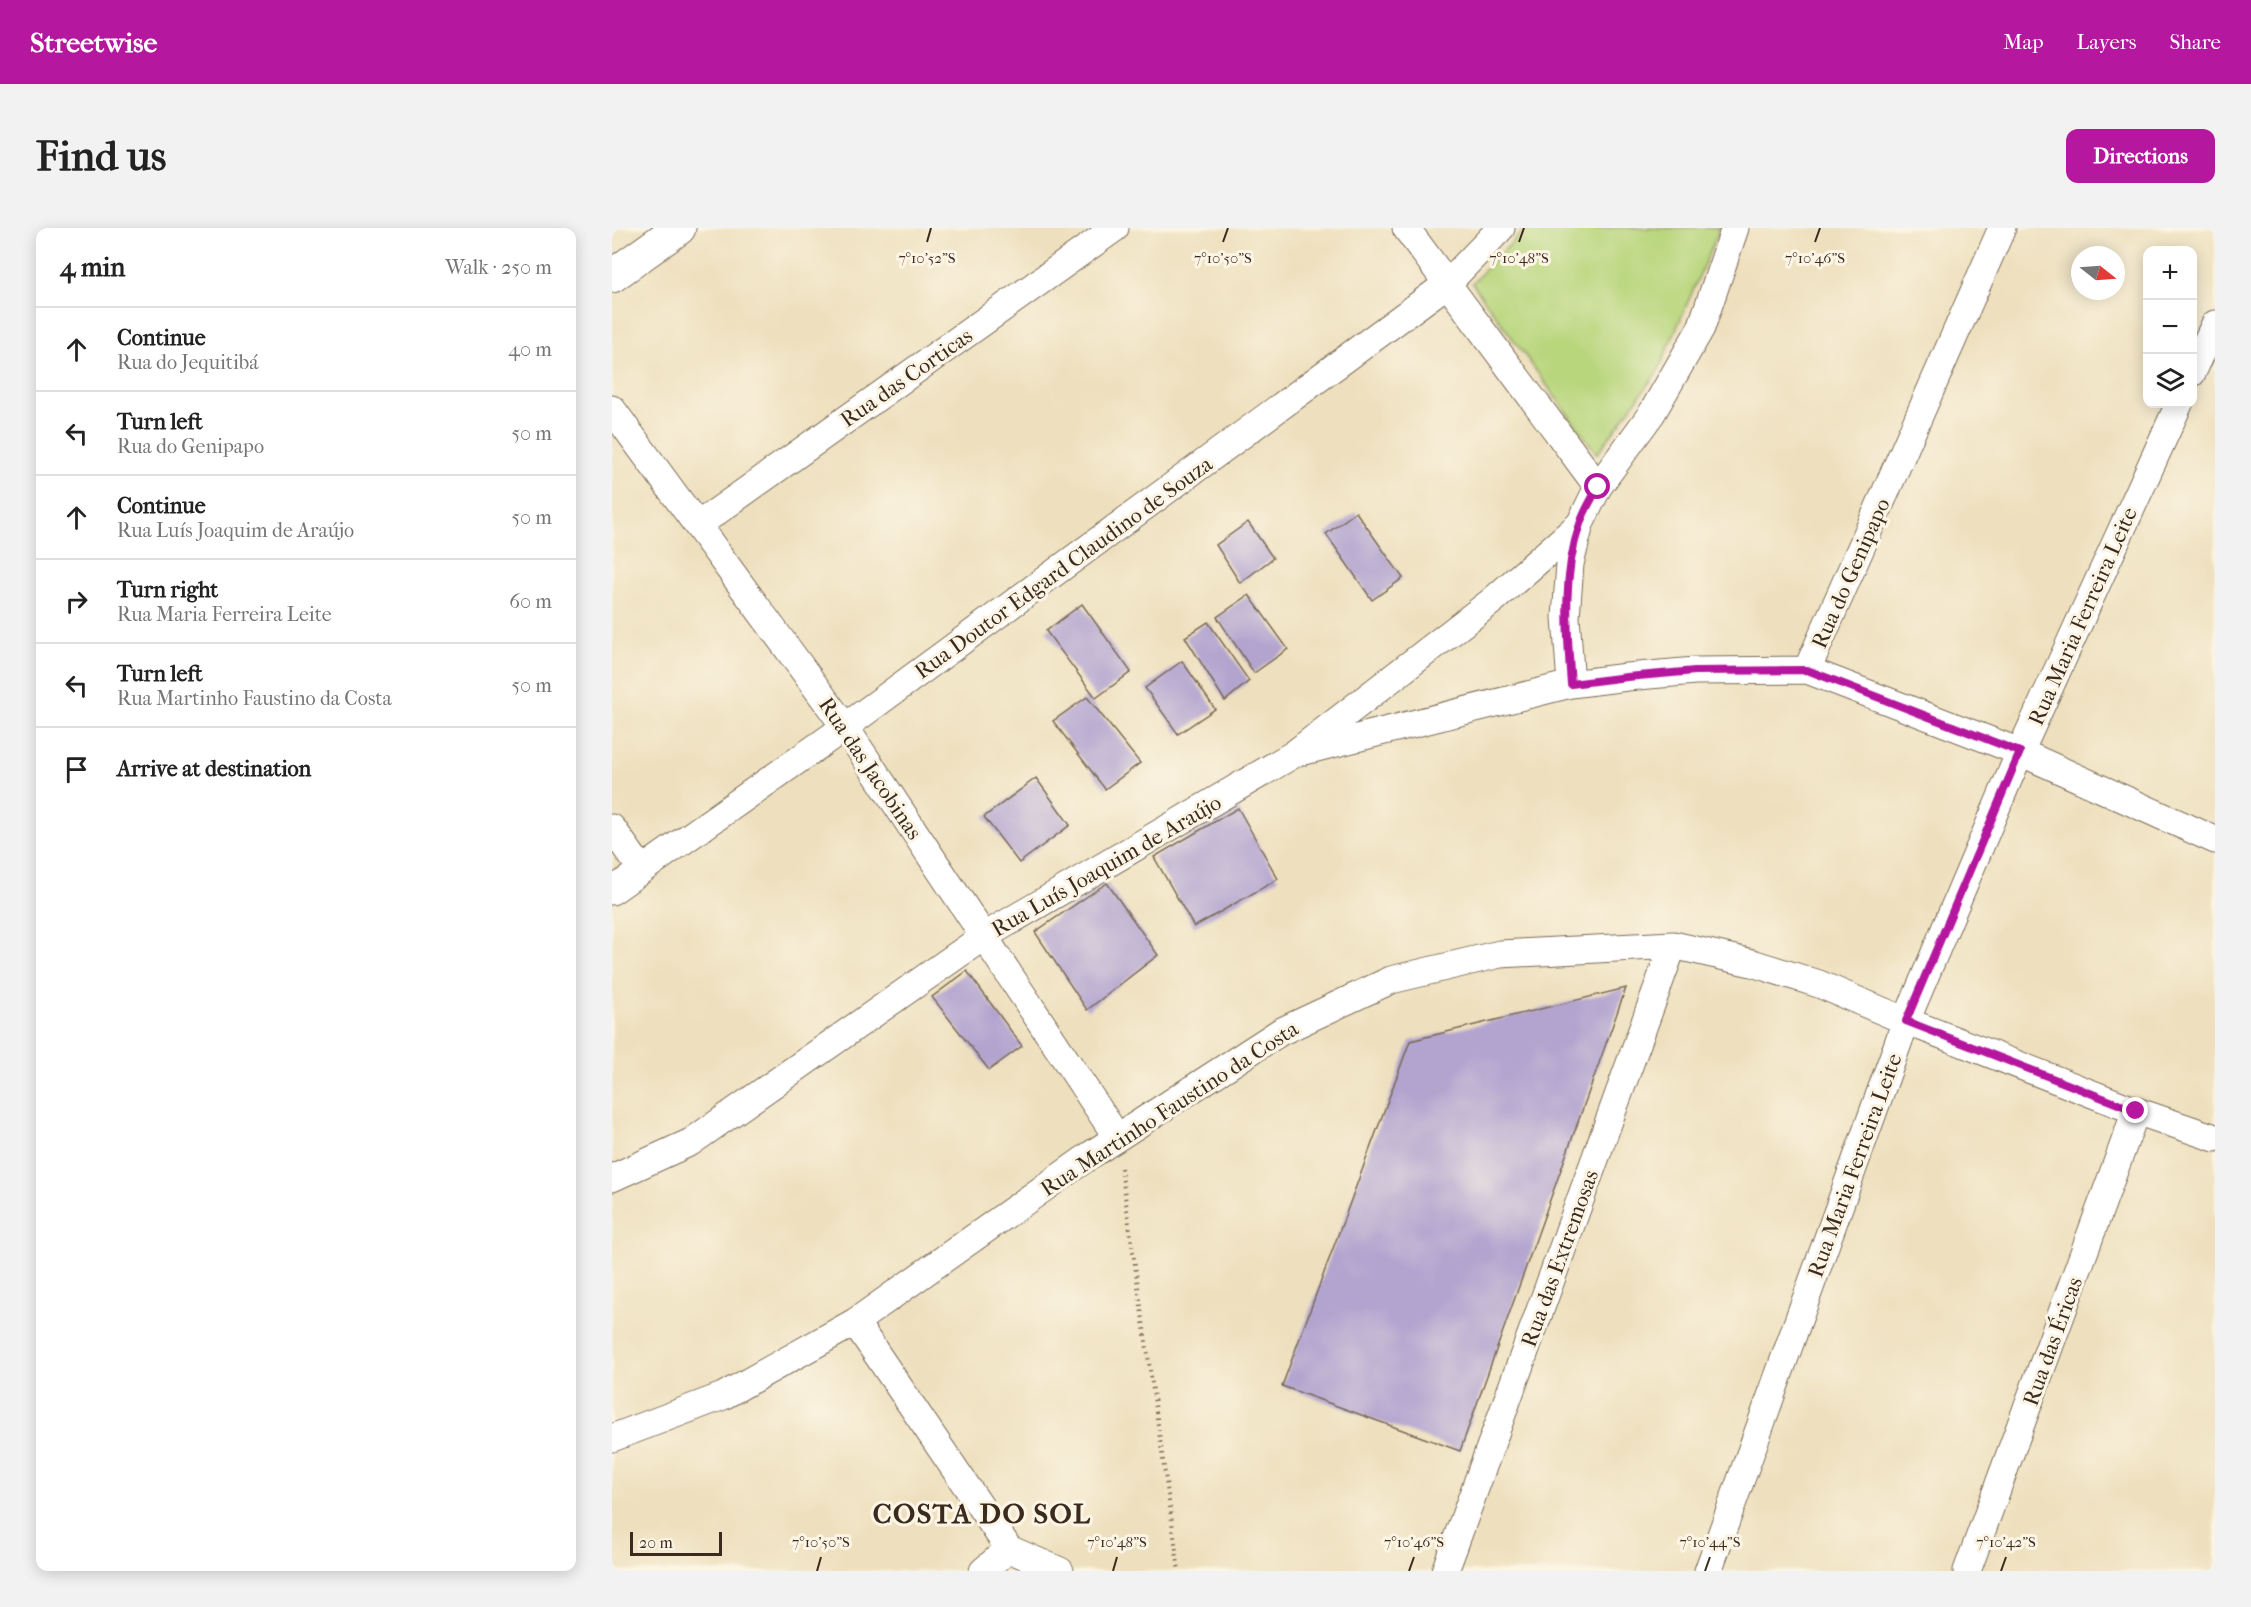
<!DOCTYPE html>
<meta charset="utf-8">
<style>
body{margin:0;font-family:"IM FELL French Canon",serif;background:#f2f2f2;color:#222}
.controls{position:absolute;right:18px;top:18px;display:grid;overflow:hidden;border-radius:12px;box-shadow:0 3px 15px #0003}
.controls button{width:54px;height:54px;display:grid;place-items:center;padding:0;border:0;border-bottom:2px solid #e0e0e0;background:#fff;color:#222;font:30px sans-serif}
.compass{position:absolute;left:1459px;top:18px;width:54px;height:54px;border-radius:50%;background:#fff;box-shadow:0 3px 15px #0003;rotate:107deg}
.scale{position:absolute;left:18px;bottom:15px;width:92px;box-sizing:border-box;padding-left:6px;border:3px solid #3b2a1e;border-top:0;font-size:16px;line-height:21px;white-space:nowrap;color:#3b2a1e;-webkit-text-stroke:4px #fcf5e5;paint-order:stroke}
.stop{position:absolute;width:18px;height:18px;margin:-14px;border:4px solid #b5179e;border-radius:50%;background:#fff}
.stop.end{background:#b5179e;border-color:#fff;box-shadow:0 2px 6px #0008}
.list{margin:0;padding:0;list-style:none}
h2{display:flex;justify-content:space-between;align-items:center;height:78px;margin:0;padding:0 24px;font-size:26px}
h2 small{font-size:20px;font-weight:400;color:#767676}
.list li{display:grid;grid-template-columns:39px 1fr auto;gap:18px;align-items:center;box-sizing:border-box;height:84px;padding:0 24px;border-top:2px solid #e0e0e0}
.list b{display:block;font-size:22px;white-space:nowrap}
.list p{margin:0;font-size:20px;white-space:nowrap;color:#767676}
.list em{font-size:20px;font-style:normal;color:#767676}
.icon{flex:none;width:33px;height:33px;fill:none;stroke:currentColor;stroke-width:2;stroke-linecap:round;stroke-linejoin:round}
.map{position:relative;flex:none;width:1603px;height:1343px;overflow:hidden;border-radius:12px}
header{display:flex;align-items:center;gap:36px;box-sizing:border-box;height:84px;padding:0 30px;background:#b5179e;color:#fff}
header strong{font-size:28px}
nav{display:flex;gap:33px;margin-inline-start:auto;font-size:21px}
.intro{display:flex;align-items:center;justify-content:space-between;box-sizing:border-box;height:144px;padding:0 36px}
h1{margin:0;font-size:42px}
.button{padding:15px 27px;border-radius:12px;background:#b5179e;color:#fff;font-size:21px;font-weight:700}
main{display:flex;gap:36px;padding:0 36px}
aside{flex:1;background:#fff;border-radius:12px;box-shadow:0 3px 15px #0003}
.map>svg:first-child{display:block}
</style>
<header>
<strong>Streetwise</strong>
<nav><a>Map</a><a>Layers</a><a>Share</a></nav>
</header>
<div class="intro"><h1>Find us</h1><a class="button">Directions</a></div>
<main>
<aside>
<h2>4 min<small>Walk · 250 m</small></h2>
<ul class="list">
<li><svg class="icon" aria-label="ahead" viewBox="0 0 24 24"><path d="M12 20V5M6 11l6-6 6 6"/></svg><div><b>Continue</b><p>Rua do Jequitibá</p></div><em>40 m</em></li>
<li><svg class="icon" aria-label="left" viewBox="0 0 24 24"><path d="M17 20v-9H6M10 6l-5 5 5 5"/></svg><div><b>Turn left</b><p>Rua do Genipapo</p></div><em>50 m</em></li>
<li><svg class="icon" aria-label="ahead" viewBox="0 0 24 24"><path d="M12 20V5M6 11l6-6 6 6"/></svg><div><b>Continue</b><p>Rua Luís Joaquim de Araújo</p></div><em>50 m</em></li>
<li><svg class="icon" aria-label="right" viewBox="0 0 24 24"><path d="M7 20v-9h11M14 6l5 5-5 5"/></svg><div><b>Turn right</b><p>Rua Maria Ferreira Leite</p></div><em>60 m</em></li>
<li><svg class="icon" aria-label="left" viewBox="0 0 24 24"><path d="M17 20v-9H6M10 6l-5 5 5 5"/></svg><div><b>Turn left</b><p>Rua Martinho Faustino da Costa</p></div><em>50 m</em></li>
<li><svg class="icon" aria-label="arrive" viewBox="0 0 24 24"><path d="M6 21V4h12l-3 4 3 4H6"/></svg><div><b>Arrive at destination</b></div></li>
</ul>
</aside>
<div class="map">
<svg width="1603" height="1343" viewBox="0 0 1603 1343">
<rect width="100%" height="100%" fill="#fcf5e5"/>
<filter id="ink" filterUnits="userSpaceOnUse"><feTurbulence type="fractalNoise" baseFrequency=".0167" numOctaves="2"/><feDisplacementMap in="SourceGraphic" scale="12" xChannelSelector="R" yChannelSelector="G"/><feConvolveMatrix kernelMatrix="1 2 1 2 8 2 1 2 1" color-interpolation-filters="sRGB"/></filter>
<filter id="wash" filterUnits="userSpaceOnUse"><feTurbulence type="fractalNoise" baseFrequency=".008" numOctaves="4" result="noise"/><feDisplacementMap in="SourceGraphic" scale="24" xChannelSelector="R" yChannelSelector="G"/><feGaussianBlur stdDeviation="1.35" result="paint"/><feColorMatrix in="noise" values="0 0 0 0 0 0 0 0 0 0 0 0 0 0 0 0 0 1.4 0 .05"/><feComposite in="paint" operator="in"/></filter>
<g filter="url(#wash)">
<rect width="100%" height="100%" fill="#eee0be"/>
<path fill="#b8d67c" stroke="#7a804d" stroke-width="1.5" d="M914,0H1108L1046,143L985,226L860,55Z"/>
<g id="blocks">
<path fill="#b2a4cf" d="M744,284L791,350L760,372L714,306Z
M636,294L661,330L628,355L604,317Z
M637,367L676,421L642,445L605,389Z
M470,376L519,444L484,470L434,403Z
M596,394L637,453L613,473L573,409Z
M570,433L603,481L566,506L533,460Z
M475,469L528,535L493,561L441,493Z
M424,550L458,597L407,635L372,589Z
M626,580L666,651L582,699L542,629Z
M495,655L546,727L475,782L423,704Z
M355,743L410,818L377,842L320,769Z
M1014,760L848,1223L670,1158L798,813Z"/>
</g>
</g>
<g filter="url(#ink)">
<use href="#blocks" fill-opacity="0" stroke="#7a6a56" stroke-width="1.5"/>
<g fill="none" stroke-linecap="round" stroke-linejoin="round">
<defs>
<path id="minor" d="M794,0L986,259
M1580,145L1603,96
M0,181L233,499L505,909
M86,297L503,0
M1195,442L1390,0
M959,456L954,389L958,336L968,296L986,259L1040,185L1089,100L1123,0
M693,523L959,456L1015,449L1083,443L1195,442L1408,524L1603,612
M0,600L30,642
M0,663L233,499L835,56L889,0
M0,950L79,914L371,709L682,526L880,373L968,296
M243,1094L397,1321L448,1343
M0,1210L111,1168L243,1094L480,926L668,804L779,752L888,726L1061,717L1140,735L1207,756L1294,793L1524,883L1603,910
M371,1343L397,1321
M833,1343L1061,717
M1096,1343L1294,793L1408,524L1567,176
M1355,1343L1524,883"/>
<path id="tertiary" d="M0,48L67,0"/>
</defs>
<use href="#minor" stroke="#7a6a56" stroke-width="29"/>
<use href="#tertiary" stroke="#7a6a56" stroke-width="35"/>
<path stroke="#7a6a56" stroke-width="4" stroke-dasharray="1.5 4.5" stroke-linecap="butt" d="M509,940L567,1343"/>
<use href="#minor" stroke="#fff" stroke-width="27"/>
<use href="#tertiary" stroke="#fff" stroke-width="33"/>
</g>
</g>
<g fill="none" stroke-linecap="round" stroke-linejoin="round" filter="url(#ink)">
<path stroke="#b5179e" stroke-width="8" d="M986,259C980,271 972,283 968,296C950,348 955,403 959,456L1015,449L1083,443L1195,442L1408,524L1294,793L1524,883"/>
</g>
<path fill="none" stroke="#3b2a1e" stroke-width="2" d="M315,14L319,0M611,14L616,0M907,14L912,0M1203,14L1208,0M205,1343L209,1329M501,1343L505,1329M797,1343L802,1329M1093,1343L1098,1329M1389,1343L1394,1329"/>
<g text-anchor="middle" stroke-width="6" stroke-linejoin="round" paint-order="stroke">
<g font-size="22" fill="#3b2a1e" stroke="#fcf5e5">
<text transform="translate(294 149) rotate(-35)" y="8">Rua das Corticas</text>
<text transform="translate(451 339) rotate(-36)" y="8">Rua Doutor Edgard Claudino de Souza</text>
<text transform="translate(1238 345) rotate(-66)" y="8">Rua do Genipapo</text>
<text transform="translate(1470 388) rotate(-66)" y="8">Rua Maria Ferreira Leite</text>
<text transform="translate(259 540) rotate(56)" y="8">Rua das Jacobinas</text>
<text transform="translate(494 637) rotate(-30)" y="8">Rua Luís Joaquim de Araújo</text>
<text transform="translate(557 880) rotate(-33)" y="8">Rua Martinho Faustino da Costa</text>
<text transform="translate(1242 937) rotate(-70)" y="8">Rua Maria Ferreira Leite</text>
<text transform="translate(947 1030) rotate(-70)" y="8">Rua das Extremosas</text>
<text transform="translate(1440 1113) rotate(-70)" y="8">Rua das Éricas</text>
</g>
<g font-size="28" font-weight="bold" letter-spacing="1.5" fill="#3b2a1e" stroke="#fcf5e5">
<text x="370" y="1295">COSTA DO SOL</text>
</g>
</g>
<g font-size="15" text-anchor="middle" fill="#3b2a1e" stroke="#fcf5e5" stroke-width="6" stroke-linejoin="round" paint-order="stroke">
<text x="315" y="35">7°10'52"S</text>
<text x="611" y="35">7°10'50"S</text>
<text x="907" y="35">7°10'48"S</text>
<text x="1203" y="35">7°10'46"S</text>
<text x="209" y="1319">7°10'50"S</text>
<text x="505" y="1319">7°10'48"S</text>
<text x="802" y="1319">7°10'46"S</text>
<text x="1098" y="1319">7°10'44"S</text>
<text x="1394" y="1319">7°10'42"S</text>
</g>
</svg>
<div class="controls">
<button>+</button>
<button>−</button>
<button><svg class="icon" aria-label="layers" viewBox="0 0 24 24"><path d="M12 4l9 5-9 5-9-5zM3 14l9 5 9-5"/></svg></button>
</div>
<svg class="compass" viewBox="-18 -18 36 36"><path d="M0-13l5 13h-10z" fill="#e53935"/><path d="M0 13l5-13h-10z" fill="#767676"/></svg>
<div class="scale">20 m</div>
<div class="stop" style="left:986px;top:259px"></div>
<div class="stop end" style="left:1524px;top:883px"></div>
</div>
</main>
